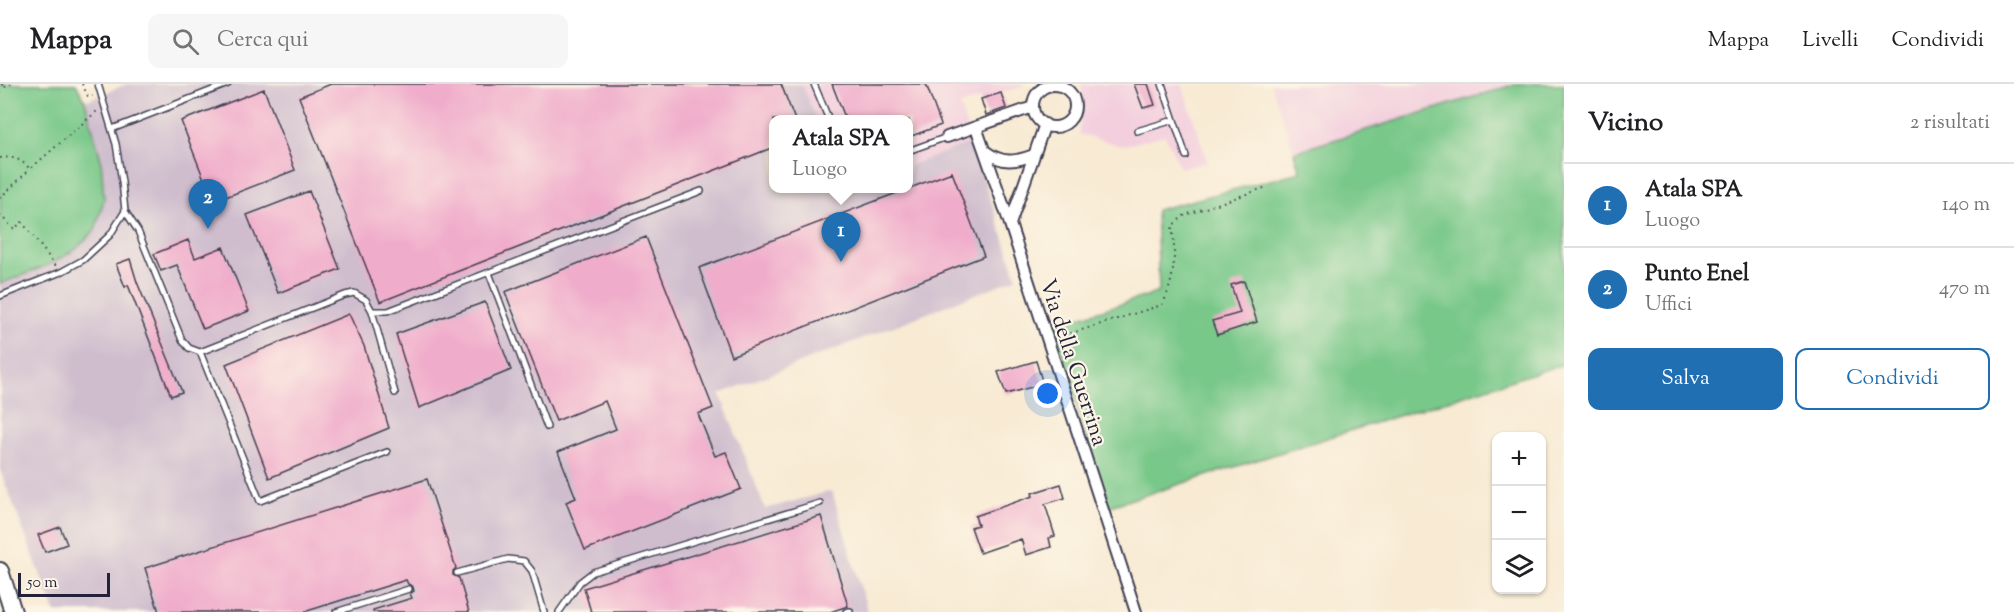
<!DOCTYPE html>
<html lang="it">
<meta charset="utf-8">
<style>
body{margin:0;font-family:"Sorts Mill Goudy",serif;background:#f6f6f6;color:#202124}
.controls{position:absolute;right:18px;bottom:18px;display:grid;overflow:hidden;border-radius:12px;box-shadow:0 2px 4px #0004}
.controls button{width:54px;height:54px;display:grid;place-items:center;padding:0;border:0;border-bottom:2px solid #e0e0e0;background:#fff;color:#202124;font:30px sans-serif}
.scale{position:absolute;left:18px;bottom:15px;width:92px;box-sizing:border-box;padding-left:6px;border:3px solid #22223b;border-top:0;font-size:16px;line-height:21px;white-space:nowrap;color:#22223b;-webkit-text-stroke:4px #fcf5e5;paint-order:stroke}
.you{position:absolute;left:1048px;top:310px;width:21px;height:21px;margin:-15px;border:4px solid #fff;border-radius:50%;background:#1a73e8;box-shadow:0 0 0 9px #1a73e833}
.badge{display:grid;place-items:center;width:39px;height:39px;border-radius:50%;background:#1f6fb2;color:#fff;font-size:20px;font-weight:700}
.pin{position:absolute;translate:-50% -50px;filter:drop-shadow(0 2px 3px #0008)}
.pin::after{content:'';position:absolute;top:32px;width:21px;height:18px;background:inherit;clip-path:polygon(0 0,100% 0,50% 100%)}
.popup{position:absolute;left:769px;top:31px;width:144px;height:78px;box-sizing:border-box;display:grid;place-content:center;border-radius:12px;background:#fff;filter:drop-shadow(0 2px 4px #0005);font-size:20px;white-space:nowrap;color:#757577}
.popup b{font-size:22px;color:#202124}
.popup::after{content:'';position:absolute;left:50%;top:100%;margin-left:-12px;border:12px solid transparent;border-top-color:#fff}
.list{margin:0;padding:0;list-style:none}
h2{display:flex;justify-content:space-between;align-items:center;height:78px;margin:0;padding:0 24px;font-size:26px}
h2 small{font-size:20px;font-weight:400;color:#757577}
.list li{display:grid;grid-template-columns:39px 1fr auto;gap:18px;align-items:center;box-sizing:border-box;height:84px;padding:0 24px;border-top:2px solid #e0e0e0}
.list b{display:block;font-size:22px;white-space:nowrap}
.list p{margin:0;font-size:20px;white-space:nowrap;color:#757577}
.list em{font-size:20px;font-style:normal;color:#757577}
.actions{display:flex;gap:12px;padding:18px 24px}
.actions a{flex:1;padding:14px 0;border:2px solid #1f6fb2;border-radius:12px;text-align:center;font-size:21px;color:#1f6fb2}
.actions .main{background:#1f6fb2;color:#fff}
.icon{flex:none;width:33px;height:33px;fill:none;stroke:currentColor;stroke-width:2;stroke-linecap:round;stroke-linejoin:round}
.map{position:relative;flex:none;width:1564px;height:528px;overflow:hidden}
header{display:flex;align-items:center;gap:36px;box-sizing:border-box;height:84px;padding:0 30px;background:#fff;border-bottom:2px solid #e0e0e0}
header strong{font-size:28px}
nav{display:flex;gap:33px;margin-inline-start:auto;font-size:21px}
.search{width:420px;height:54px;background:#f6f6f6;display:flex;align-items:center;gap:15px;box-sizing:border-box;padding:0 21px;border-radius:12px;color:#757577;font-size:22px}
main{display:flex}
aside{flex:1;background:#fff}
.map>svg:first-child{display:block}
</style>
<header>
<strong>Mappa</strong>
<div class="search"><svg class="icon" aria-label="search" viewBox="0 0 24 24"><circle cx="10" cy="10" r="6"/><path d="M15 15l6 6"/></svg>Cerca qui</div>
<nav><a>Mappa</a><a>Livelli</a><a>Condividi</a></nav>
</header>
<main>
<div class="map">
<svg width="1564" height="528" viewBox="0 0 1564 528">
<rect width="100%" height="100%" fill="#fcf5e5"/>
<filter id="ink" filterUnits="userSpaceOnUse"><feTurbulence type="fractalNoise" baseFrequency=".0167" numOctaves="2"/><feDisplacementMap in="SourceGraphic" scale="12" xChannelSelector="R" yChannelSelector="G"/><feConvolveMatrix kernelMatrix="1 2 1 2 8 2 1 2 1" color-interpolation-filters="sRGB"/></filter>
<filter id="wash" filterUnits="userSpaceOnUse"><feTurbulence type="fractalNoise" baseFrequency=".008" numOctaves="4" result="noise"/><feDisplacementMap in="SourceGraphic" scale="24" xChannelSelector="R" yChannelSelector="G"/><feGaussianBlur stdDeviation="1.35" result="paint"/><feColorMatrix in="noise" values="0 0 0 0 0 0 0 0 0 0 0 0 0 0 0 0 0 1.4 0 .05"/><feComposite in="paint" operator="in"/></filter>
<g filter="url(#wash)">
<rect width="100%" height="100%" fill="#f8ead3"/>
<path fill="#f3cfde" d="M802,0H1024L1021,3L960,21L971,58L909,82L908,36L816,35Z
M1082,0H1182L1208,79L1180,84L1165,51L1122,62L1079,50Z
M1271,0H1516L1294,68Z"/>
<path fill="#cfbdce" d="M127,0H802L816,35L774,36V104H843L844,106L849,104H908L909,82L971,58L1017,194L720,310L765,425L832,407L868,528H55L0,386V200L53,179L101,76L85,17Z"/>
<path fill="#78c889" stroke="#4d7562" stroke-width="1.5" d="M0,0H76L85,17L101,76L104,115L95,146L76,165L53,179L0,200Z
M1516,0H1564V280L1107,423L1054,241L1159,208L1156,126L1300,88L1294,68Z"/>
<g id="blocks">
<path fill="#f0adcb" d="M331,0H781L795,36H774V63L380,218L299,13Z
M832,0H926L941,41L909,53V36H846Z
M1134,0H1148L1155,21L1143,24Z
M264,5L295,86L213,118L181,37Z
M1001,9L1006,24L986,31L981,15Z
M952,88L984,172L731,272L699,184Z
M309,107L340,185L278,209L247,131Z
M646,153L713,324L698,330L715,372L726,368L741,405L585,466L566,418L576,414L558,368L616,345L605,317L556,337L505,208Z
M188,156L195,174L223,163L249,227L203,245L177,181L161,187L154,170Z
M130,175L137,198L182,308L171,312L128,201L125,203L116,180Z
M1244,197L1257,238L1217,251L1212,237L1240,229L1231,201Z
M485,218L511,286L419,324L396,250Z
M349,230L364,262L389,344L269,394L226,280Z
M1036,277L1043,300L1006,310L998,288Z
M427,395L456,484L453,487V491L459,494L469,528H373V526L412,514L410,510L414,507L413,503L408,500L406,496L304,528H159L145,484Z
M1061,400L1065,414L1045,420L1055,452L1049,454L1051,463L1026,471L1021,455L980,469L971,443L978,441L975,432L1033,412L1032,409Z
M821,432L848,522L830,528H591L584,504Z
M60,443L67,460L45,468L38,451Z"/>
</g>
</g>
<g filter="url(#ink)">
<use href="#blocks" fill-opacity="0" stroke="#424052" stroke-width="1.5"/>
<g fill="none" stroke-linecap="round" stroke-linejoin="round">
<defs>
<path id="lane" d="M814,0L829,36
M1162,0L1186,72
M112,45L228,0
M1137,47L1174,36
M908,67L947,53
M125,127L138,147L182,256L189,264L200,268L345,211L354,209L366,216L372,227H388L701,107
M489,189L547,343
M0,212L61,188L83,176L110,151L125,127L122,98L116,60L98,0
M372,227L395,309
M200,268L260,417L387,368
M457,489L508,475L524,477L532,487L544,528
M336,528L409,505
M559,528L580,498L593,488L820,419
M846,528L850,527"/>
<path id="street" d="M1033 22a21 21 0 1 1 42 0a21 21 0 1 1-42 0Z
M976,43L1010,140L1136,528
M947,53L1033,23
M985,67C1002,80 1015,78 1034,71
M1010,140L1045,40"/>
<path id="primary" d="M0,487L13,528"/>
</defs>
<use href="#lane" stroke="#424052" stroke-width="8"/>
<use href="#street" stroke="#424052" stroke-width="14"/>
<use href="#primary" stroke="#424052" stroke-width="20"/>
<path stroke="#424052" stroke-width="2" stroke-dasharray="1.5 4.5" stroke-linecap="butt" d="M2,0L3,4L11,0
M82,0L88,12H93
M0,74C13,72 21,75 30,85L97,27
M0,114L30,85
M0,131L14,145L22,138L56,182
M1059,253L1162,221C1175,197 1176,169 1172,142L1185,131L1264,104"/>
<use href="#lane" stroke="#fff" stroke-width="5"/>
<use href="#street" stroke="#fff" stroke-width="10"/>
<use href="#primary" stroke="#fff" stroke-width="16"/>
</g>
</g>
<g text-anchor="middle" stroke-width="4.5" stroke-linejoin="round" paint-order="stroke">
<g font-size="22" fill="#22223b" stroke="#fcf5e5">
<text transform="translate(1075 278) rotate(72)" y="8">Via della Guerrina</text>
</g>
</g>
</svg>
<div class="controls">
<button>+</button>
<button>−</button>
<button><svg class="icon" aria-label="layers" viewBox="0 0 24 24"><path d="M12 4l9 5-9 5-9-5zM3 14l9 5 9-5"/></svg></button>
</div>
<div class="scale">50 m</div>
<div class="you"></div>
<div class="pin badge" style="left:841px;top:178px">1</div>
<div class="popup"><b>Atala SPA</b>Luogo</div>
<div class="pin badge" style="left:208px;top:145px">2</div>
</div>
<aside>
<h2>Vicino<small>2 risultati</small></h2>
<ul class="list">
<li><span class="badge">1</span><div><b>Atala SPA</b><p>Luogo</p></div><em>140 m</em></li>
<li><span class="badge">2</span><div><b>Punto Enel</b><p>Uffici</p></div><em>470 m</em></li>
</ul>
<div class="actions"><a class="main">Salva</a><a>Condividi</a></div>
</aside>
</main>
